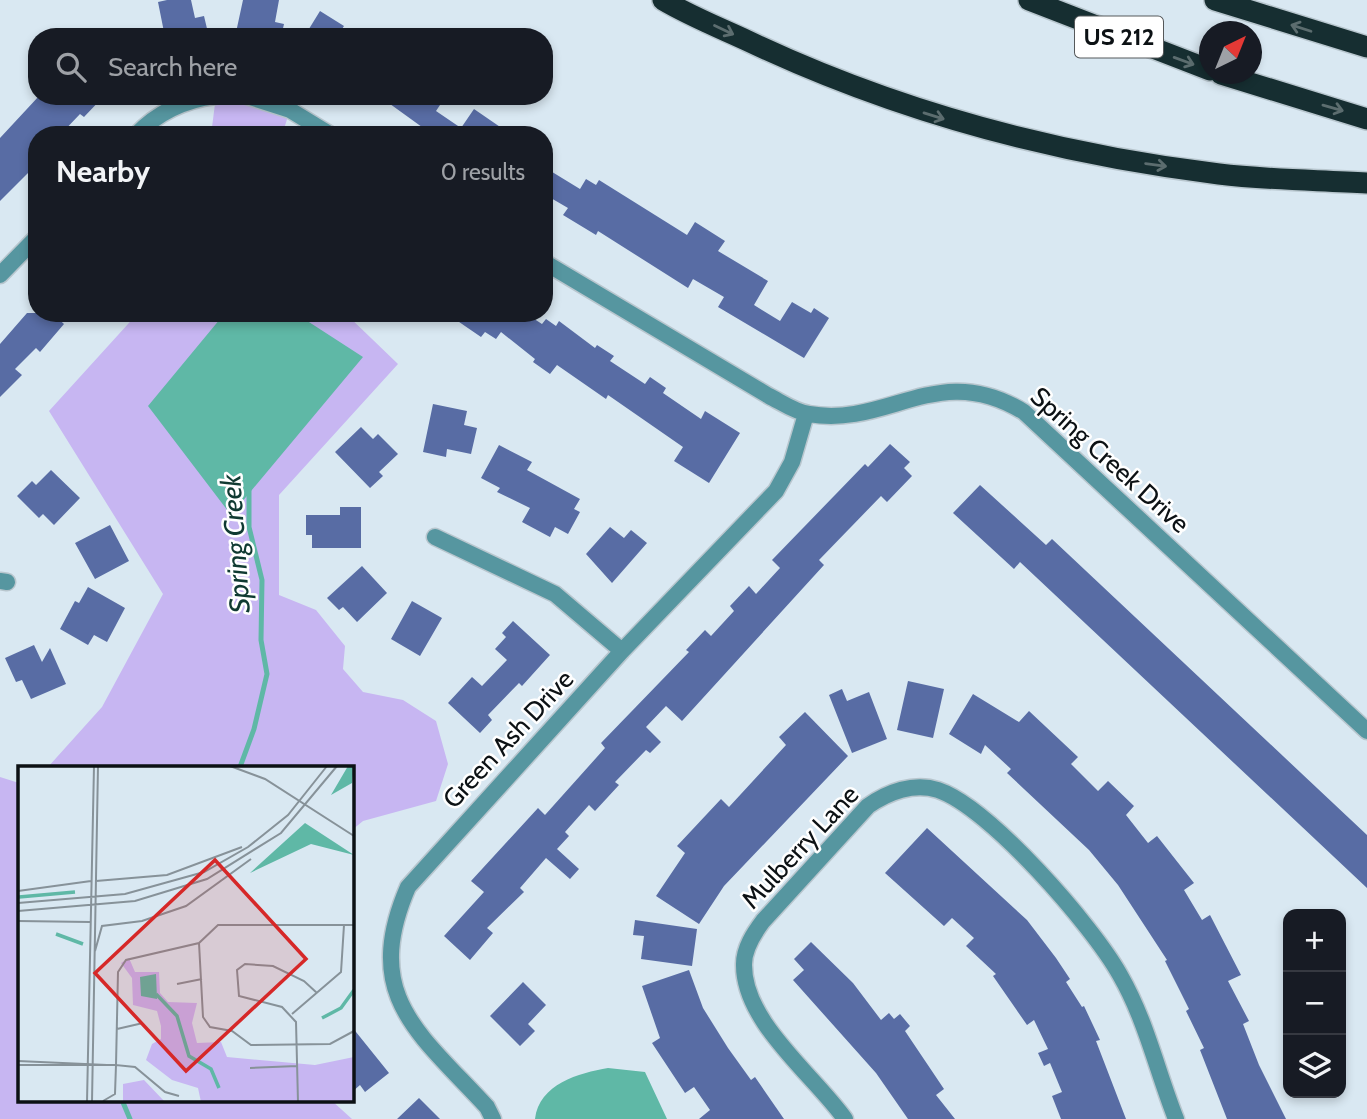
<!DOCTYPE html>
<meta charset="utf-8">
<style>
body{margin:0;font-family:Cabin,sans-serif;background:#20242c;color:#f1f3f6}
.controls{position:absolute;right:21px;bottom:21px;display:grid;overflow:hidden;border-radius:14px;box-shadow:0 4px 10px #0003}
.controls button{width:63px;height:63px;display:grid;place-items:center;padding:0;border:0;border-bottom:2px solid #363941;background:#171b24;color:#f1f3f6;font:35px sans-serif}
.compass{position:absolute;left:1199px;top:21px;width:63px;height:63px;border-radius:50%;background:#171b24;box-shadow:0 4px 10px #0003;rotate:43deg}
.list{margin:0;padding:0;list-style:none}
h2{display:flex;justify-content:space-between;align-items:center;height:91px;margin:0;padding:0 28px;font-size:30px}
h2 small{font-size:23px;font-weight:400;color:#9ea1a6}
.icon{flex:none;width:38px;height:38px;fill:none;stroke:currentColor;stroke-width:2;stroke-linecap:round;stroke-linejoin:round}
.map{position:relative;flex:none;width:1367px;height:1119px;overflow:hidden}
.search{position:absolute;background:#171b24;box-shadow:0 4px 10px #0003;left:28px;top:28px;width:525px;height:77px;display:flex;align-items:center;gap:18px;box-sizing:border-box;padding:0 24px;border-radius:28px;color:#9ea1a6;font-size:26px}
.panel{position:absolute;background:#171b24;box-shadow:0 4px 10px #0003;left:28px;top:126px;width:525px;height:196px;border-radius:28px}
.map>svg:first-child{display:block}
</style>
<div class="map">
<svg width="1367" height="1119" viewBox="0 0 1367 1119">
<rect width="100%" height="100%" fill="#d9e8f2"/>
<path fill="#c7b6f2" d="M216,96L290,110L282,135H211Z
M138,313H345L398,364L279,495V595L316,610L345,646L343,669L363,692L403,700L436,721L448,764L436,801L363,821L352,830V767H48L102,707L163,594L49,411Z
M0,777L19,783V1100H331L352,1119H0Z"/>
<path fill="#5fb8a6" d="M225,313H295L363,357L231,515L148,406Z
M608,1068L645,1072L667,1119H535C539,1084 579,1073 608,1068Z"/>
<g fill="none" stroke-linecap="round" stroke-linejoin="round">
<path stroke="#5fb8a6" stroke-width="5" d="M240,767L254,729L267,674L261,640L262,580L249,527V488
M122,1100L130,1119"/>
</g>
<path fill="#586ca4" d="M167,0H191L195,18L204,16L209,37H165L158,2Z
M243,0H279L275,22L284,24L281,37H235Z
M320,11L344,26L337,37H304Z
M39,96H104L84,117L80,114L60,135H37V179L29,172L0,201V138Z
M379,96H446L436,111L461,128L474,109L512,135H433Z
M544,167L580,189L586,179L596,185L599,180L687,235L695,222L725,241L718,251L768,281L754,305L780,321L792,302L811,313L814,308L829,318L804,358L718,307L724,297L693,279L688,288L598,231L596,235L563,215L568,208L544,194Z
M27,313H52L64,324L40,352L36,348L15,369L22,375L0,397V344Z
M446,313H525L542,324L546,319L556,326L559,321L595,348L597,345L614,356L610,361L645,384L650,377L666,388L663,393L701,419L705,411L740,433L709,483L674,461L683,447L608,395L606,399L557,365L550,374L533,362L535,359L501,332L496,339L485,332L481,337Z
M433,404L467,411L464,425L477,428L471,454L447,449L446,457L423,452Z
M361,427L373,439L378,434L398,454L379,472L383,476L370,488L335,452Z
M890,444L910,462L904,468L912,476L887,502L881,496L819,560L824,565L682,721L666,706L646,727L661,742L650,753L646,750L615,782L619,785L595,811L589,805L565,832L569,836L557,849L579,869L570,879L546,858L520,888L524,892L487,928L493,933L470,960L444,936L484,892L471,881L538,808L545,815L605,748L601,743L689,652L686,650L705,630L711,636L734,611L730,606L749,586L756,594L780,568L772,560L865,464L868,467Z
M499,445L532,462L527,470L580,499L574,509L580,512L568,534L555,527L550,537L522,522L530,508L497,492L500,488L481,478Z
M51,470L80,498L54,525L43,514L39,518L17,496L32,481L36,485Z
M980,485L1046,545L1052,539L1367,835V888L1020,562L1014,569L953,513Z
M340,507H361V548H312V535H306V515H340Z
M110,525L129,561L95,579L75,543Z
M610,527L624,538L631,530L647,543L612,583L586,554Z
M362,566L387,593L357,622L343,607L339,610L327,598Z
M88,587L125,608L107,642L94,635L88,645L60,629L75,601L79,603Z
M412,601L442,618L420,656L391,639Z
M513,621L550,655L522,686L519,683L488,715L492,720L480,733L448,703L472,677L482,686L507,660L495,649L506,637L502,633Z
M34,645L42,662L50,648L66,684L31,699L22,680L16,682L5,658Z
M908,681L944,689L933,738L897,730Z
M842,689L847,701L869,692L887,739L852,753L829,695Z
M973,694L1019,722L1029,711L1078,757L1071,764L1098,791L1108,781L1134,806L1126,815L1148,843L1157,836L1194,883L1184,890L1202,920L1210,915L1241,975L1228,981L1249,1021L1243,1024L1259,1065L1286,1119H1227L1200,1050L1204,1048L1186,1011L1189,1009L1165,961L1167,960L1118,885L1089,850L1007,773L1011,769L985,745L981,754L949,734Z
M805,712L848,756L724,886L699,924L656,896L685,853L677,846L721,799L729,807L786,745L779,737Z
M927,828L1027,920L1056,958L1070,979L1066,982L1082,1007L1084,1006L1100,1040L1096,1041L1126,1119H1061L1052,1096L1062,1092L1050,1063L1044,1066L1038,1053L1048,1049L1034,1020L1027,1025L993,976L996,974L966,946L974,938L952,918L944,926L885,873Z
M635,920L697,929L692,966L641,959L644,936L633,935Z
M811,942L853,983L881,1020L889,1013L894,1019L900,1014L910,1026L905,1031L944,1089L936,1095L955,1119H908L876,1073L793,980L804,970L794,959Z
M689,970L703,1008L728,1048L751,1080L755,1077L784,1119H699L710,1110L694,1087L685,1093L652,1043L660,1038L642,986Z
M523,982L546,1005L528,1024L535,1031L520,1046L490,1016Z
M352,1027L389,1073L365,1092L360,1085L352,1092Z
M419,1098L440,1119H397Z"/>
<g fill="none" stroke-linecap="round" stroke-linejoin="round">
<defs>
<path id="street" d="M247,96L290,110L331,135
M136,135C158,112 184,100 215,96
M544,262L769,396C781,402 795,412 809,414C889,428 938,359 1024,412L1367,731
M0,275L37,237
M435,537L555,594L622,651
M0,581L7,582
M493,1119L487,1107C419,1033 361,996 408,887L622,651L776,491L792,462L806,414
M845,1119C814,1075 743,1022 744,964C744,948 754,933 763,921L868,806C888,792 914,782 938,790C989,807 1093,926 1120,975C1146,1020 1157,1071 1176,1119"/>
<path id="highway" d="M663,0C690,16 720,28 748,41C898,112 1055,154 1219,174C1268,180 1318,180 1367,183
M1029,0L1210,70
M1215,0L1367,47
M1221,74L1367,119"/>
</defs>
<use href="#street" stroke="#b8c6ce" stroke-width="19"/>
<use href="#highway" stroke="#b8c6ce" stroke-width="24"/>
<use href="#street" stroke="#5696a0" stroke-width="16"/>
<use href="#highway" stroke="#162e31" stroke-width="21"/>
</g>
<defs><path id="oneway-shaft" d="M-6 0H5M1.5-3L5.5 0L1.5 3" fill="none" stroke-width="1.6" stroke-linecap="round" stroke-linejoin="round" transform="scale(1.75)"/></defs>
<g stroke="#5c6d6f">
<use href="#oneway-shaft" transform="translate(1301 28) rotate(-162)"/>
<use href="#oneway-shaft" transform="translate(724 30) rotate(25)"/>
<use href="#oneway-shaft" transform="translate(1184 61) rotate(20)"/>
<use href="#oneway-shaft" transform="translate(1333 108) rotate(16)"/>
<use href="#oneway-shaft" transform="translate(934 116) rotate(17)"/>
<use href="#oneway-shaft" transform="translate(1156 165) rotate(8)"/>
</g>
<g text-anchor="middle" stroke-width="5" stroke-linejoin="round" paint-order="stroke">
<rect fill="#fff" stroke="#55585a" stroke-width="2" x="1075" y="16.5" width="88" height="41" rx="5"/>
<g font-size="24" font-weight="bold" fill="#0c1114">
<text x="1119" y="45">US 212</text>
</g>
<g font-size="26" fill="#0c1114" stroke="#fff">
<text transform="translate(1110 460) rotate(42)" y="9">Spring Creek Drive</text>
<text transform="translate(508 739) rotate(-47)" y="9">Green Ash Drive</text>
<text transform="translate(800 847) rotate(-47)" y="9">Mulberry Lane</text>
</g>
<g font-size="28" font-style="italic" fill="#103a32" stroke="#fff">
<text transform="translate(235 544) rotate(-94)" y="10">Spring Creek</text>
</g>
</g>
<g transform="translate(18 766)">
<rect width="336" height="336" fill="#d9e8f2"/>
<path d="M111,192L117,206H141L142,227L150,236L179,237L174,257L179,277L203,276L209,291L297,299L336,291V336H183L180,322L154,314L128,294L134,278L143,273V260L139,245L115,239L114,212L103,197ZM126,314L147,336H105V318Z" fill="#c7b6f2"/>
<path d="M330,0H336L334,17L313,29ZM287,57L336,89L293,78L232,107ZM138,208L139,233L123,230L122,211Z" fill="#5fb8a6"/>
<path fill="none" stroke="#5fb8a6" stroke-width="3.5" d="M1,131L57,126M38,168L65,178M138,228L159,250L171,290L193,303L201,322M304,252L323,242L336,224"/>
<path fill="none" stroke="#879299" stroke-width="2" d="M212,0L247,13L336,70M78,115L149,109L224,81M0,125L73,115M0,137L107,128L186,106L230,81L270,49L309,0M0,145L117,135L189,113L263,67L319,0M0,155L72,156M181,177L185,251L192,261L214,265L233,279L312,278L336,265M77,185L84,160L124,155L168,140L233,93M159,218L184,213M274,248L323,206L326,159M99,263L125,257M0,295L89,299H0M89,299H98L100,206L108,194L181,177L200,159H336M232,302L279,300M85,335L97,328L98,299L117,301L147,326L161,330M69,336L76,0M74,336L80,0M280,336L278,256L264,241L221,230L219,204L227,198L255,200L286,215L299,227"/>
<path fill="#d62828" fill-opacity="0.15" stroke="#d62828" stroke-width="3.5" d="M197,94L288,193L168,305L77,207Z"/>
<rect width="336" height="336" fill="none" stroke="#0c1114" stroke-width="3.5"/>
</g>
</svg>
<div class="controls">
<button>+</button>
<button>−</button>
<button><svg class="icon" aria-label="layers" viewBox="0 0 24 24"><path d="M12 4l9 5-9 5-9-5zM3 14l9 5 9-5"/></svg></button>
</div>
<svg class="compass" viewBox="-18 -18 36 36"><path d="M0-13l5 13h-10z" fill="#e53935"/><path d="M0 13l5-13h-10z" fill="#9ea1a6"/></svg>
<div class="search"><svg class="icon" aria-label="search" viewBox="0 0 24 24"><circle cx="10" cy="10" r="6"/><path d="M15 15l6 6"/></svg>Search here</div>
<section class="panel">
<h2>Nearby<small>0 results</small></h2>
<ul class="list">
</ul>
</section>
</div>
